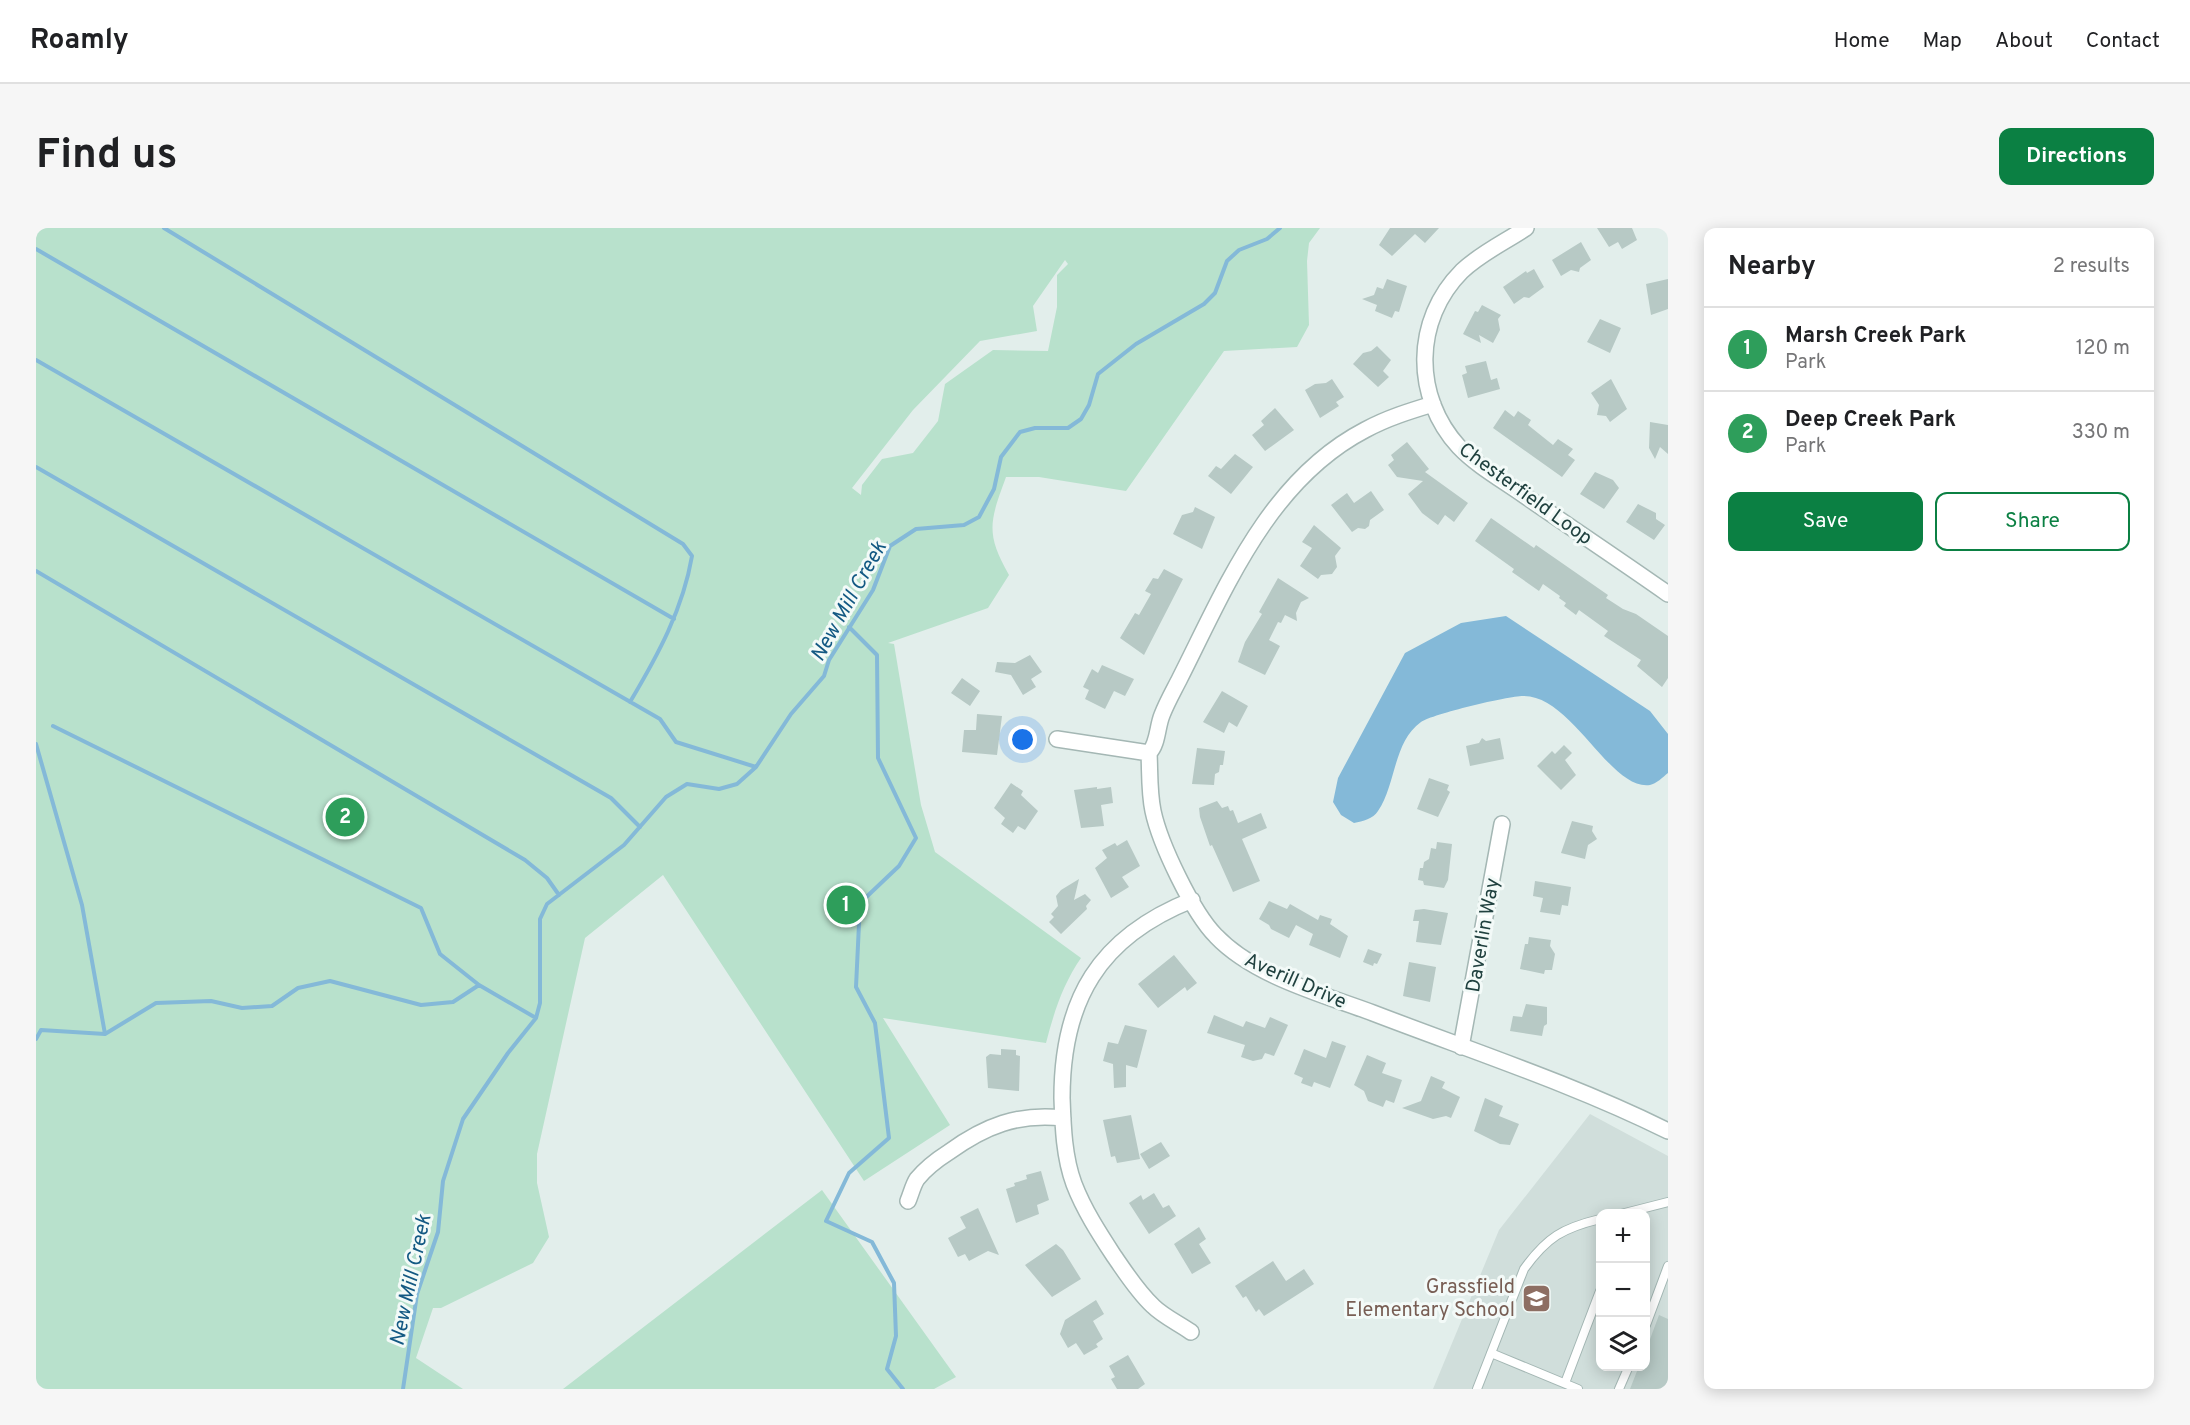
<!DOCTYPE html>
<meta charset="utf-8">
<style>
body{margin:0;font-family:Overpass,sans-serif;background:#f6f6f6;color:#202124}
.controls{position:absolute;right:18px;bottom:18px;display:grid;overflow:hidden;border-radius:12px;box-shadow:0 3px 15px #0003}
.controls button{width:54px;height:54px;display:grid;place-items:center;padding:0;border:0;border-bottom:2px solid #e0e0e0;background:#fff;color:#202124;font:30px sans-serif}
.you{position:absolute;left:987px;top:512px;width:21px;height:21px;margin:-15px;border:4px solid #fff;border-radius:50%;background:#1a73e8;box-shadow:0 0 0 9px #1a73e833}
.badge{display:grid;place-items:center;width:39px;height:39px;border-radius:50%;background:#0b8043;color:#fff;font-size:20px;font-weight:700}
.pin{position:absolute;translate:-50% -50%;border:3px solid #fff;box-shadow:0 2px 6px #0006}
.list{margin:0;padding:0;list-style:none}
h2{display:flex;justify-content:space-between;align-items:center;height:78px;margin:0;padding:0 24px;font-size:26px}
h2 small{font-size:20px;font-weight:400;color:#757577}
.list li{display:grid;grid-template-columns:39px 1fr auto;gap:18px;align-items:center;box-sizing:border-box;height:84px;padding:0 24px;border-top:2px solid #e0e0e0}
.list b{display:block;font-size:22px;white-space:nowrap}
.list p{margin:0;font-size:20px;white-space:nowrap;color:#757577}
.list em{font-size:20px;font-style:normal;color:#757577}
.actions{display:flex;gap:12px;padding:18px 24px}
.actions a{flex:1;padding:14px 0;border:2px solid #0b8043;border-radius:12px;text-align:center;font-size:21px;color:#0b8043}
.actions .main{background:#0b8043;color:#fff}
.icon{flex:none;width:33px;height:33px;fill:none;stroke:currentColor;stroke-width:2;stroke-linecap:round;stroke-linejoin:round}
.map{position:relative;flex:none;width:1632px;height:1161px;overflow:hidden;border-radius:12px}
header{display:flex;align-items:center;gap:36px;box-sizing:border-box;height:84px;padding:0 30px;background:#fff;border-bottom:2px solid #e0e0e0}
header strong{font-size:28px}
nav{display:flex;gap:33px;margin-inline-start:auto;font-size:21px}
.intro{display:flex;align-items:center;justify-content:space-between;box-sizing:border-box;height:144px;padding:0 36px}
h1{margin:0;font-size:42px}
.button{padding:15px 27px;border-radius:12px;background:#0b8043;color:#fff;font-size:21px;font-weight:700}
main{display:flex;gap:36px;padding:0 36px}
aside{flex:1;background:#fff;border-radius:12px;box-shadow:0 3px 15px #0003}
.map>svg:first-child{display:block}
</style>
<header>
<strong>Roamly</strong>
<nav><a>Home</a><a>Map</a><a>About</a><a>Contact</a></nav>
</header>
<div class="intro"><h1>Find us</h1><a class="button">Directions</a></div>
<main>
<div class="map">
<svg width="1632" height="1161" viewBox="0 0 1632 1161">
<rect width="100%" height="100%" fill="#e2eeeb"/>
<path fill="#d0dedb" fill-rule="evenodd" d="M1554,886L1632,928V1161H1397L1463,1002ZM1564,986H1610V1138H1564Z"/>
<path fill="#b8e1cc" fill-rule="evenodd" d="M0,0H1284L1273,15L1271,33L1273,97L1261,119L1188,123L1090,263L1003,249H970C954,293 949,305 973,347L952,380L852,415L858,416L885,577L899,624L1045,730C1027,756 1018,784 1010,815L847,790L914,897L828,953L627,647L549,710L501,926V955L513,1009L497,1035L405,1080H397L380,1130L427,1161H0ZM1029,32L1032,36L1021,47V79L1012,123L957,122L909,156L902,193L877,225L846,231L826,257L825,267L816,260L877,182L944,113L1001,103L997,78Z
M786,962L920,1149L898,1161H527Z"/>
<path fill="#84b9d8" d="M1470,388L1614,483L1632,506V545C1627,549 1620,556 1614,557C1574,563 1536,467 1487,468C1472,468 1397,486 1385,494C1357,514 1360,557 1342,583C1337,591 1327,593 1318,595L1305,587L1297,574L1302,550L1369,425L1425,395Z"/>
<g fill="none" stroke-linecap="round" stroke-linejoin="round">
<path stroke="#84b9d8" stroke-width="4" d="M128,0L647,316L656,328C647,381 622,427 594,474
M0,21L638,391
M0,132L624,491L640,514L720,539
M0,239L575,570L604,599
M0,343L489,632L511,650L523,667
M813,399L841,427L842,530L880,610L863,638L824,675L820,759L839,795L853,910L813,945L790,993L836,1014L858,1055L860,1108L851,1141L867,1161
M17,498L385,680L404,726L443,757
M0,516L46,677L69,806
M0,811L5,802L69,806L120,775L175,773L206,780L236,778L262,760L294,753L385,777L417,774L443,757L500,790
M367,1161L381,1066L402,1004L407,953L427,891L472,825L500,790L504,775V691L511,676L588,617L630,569L651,556L683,561L701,556L720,539L755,486L788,448L793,432L837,362L854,318L880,301L928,297L943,289L958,261L965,229L984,204L999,200H1032L1045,191L1053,177L1062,146L1100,116L1168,76L1179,65L1191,33L1203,22L1231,11L1244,0"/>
</g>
<path fill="#b7c9c5" d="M1354,0H1403L1389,15L1379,6L1356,28L1343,17Z
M1561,0H1596L1601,12L1586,21L1582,14L1573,19Z
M1545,14L1555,32L1544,40L1543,44L1535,42L1525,48L1516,32Z
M1498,41L1508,59L1493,70L1488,69L1478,76L1467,59L1490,43L1491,45Z
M1351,51L1371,58L1363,84L1359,83L1356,90L1339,83L1341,77L1326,71L1338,67L1341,59L1347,61Z
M1632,51V81L1615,87L1610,56Z
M1446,77L1465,87L1462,91L1464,102L1457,115L1443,107L1445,115L1427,106L1439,83L1442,84Z
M1564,91L1585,100L1574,125L1551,114Z
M1341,118L1355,132L1347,143L1353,149L1342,159L1317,136L1327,125L1335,123Z
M1450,133L1455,152L1461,150L1464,161L1432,170L1426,147L1431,145L1429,138Z
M1296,151L1308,169L1300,174L1303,178L1284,190L1269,162L1279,156L1290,155Z
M1575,151L1591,181L1574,194L1570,188L1561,187L1563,177L1555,165Z
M1239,180L1258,202L1229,223L1216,207L1228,197L1225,193Z
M1469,182L1478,189L1482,183L1495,192L1492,197L1517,217L1522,211L1537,221L1532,227L1539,232L1526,249L1457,200Z
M1614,194L1632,197V226L1624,219L1619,231L1613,220Z
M1371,214L1393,241L1389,244L1432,275L1418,294L1409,287L1402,297L1386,285L1372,266L1387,253L1361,249L1352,237L1358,232L1355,227Z
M1199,226L1217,239L1195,266L1172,248L1180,238L1185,241Z
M1559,244L1577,252L1583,260L1568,281L1544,266Z
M1335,263L1348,282L1334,292L1333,298L1329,301L1322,300L1316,304L1295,277L1311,265L1318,275Z
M1602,276L1620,285V291L1629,297L1618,312L1590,294Z
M1159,279L1179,289L1166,321L1137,306L1146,287L1157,284Z
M1455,290L1498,320L1500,317L1572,367L1570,370L1587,381L1600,386L1632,408V450L1626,459L1601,438L1605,432L1568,408L1572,403L1543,382L1540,387L1528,378L1530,375L1523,370L1524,368L1507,356L1503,363L1476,344L1478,341L1439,313Z
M1278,297L1305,320L1299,328L1301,339L1296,346L1285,347L1282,351L1264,338L1276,320L1266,314Z
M1128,341L1147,351L1108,427L1084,410L1099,385L1103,387L1115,366L1109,363L1117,350L1122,351Z
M1242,350L1273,370L1265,374L1260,385L1261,393L1249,387L1245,395L1242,394L1233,412L1244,418L1229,447L1202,434L1209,414L1226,386L1223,384Z
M994,427L1006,444L995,451L1000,459L987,467L975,447L959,444L961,434L979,435Z
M1066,437L1098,451L1089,468L1078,463L1069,481L1049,471L1053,462L1047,459L1056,441L1062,445Z
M926,450L944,463L934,478L915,465Z
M1186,463L1212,478L1201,499L1193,494L1188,505L1167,494Z
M941,486L966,488L961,527L926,524L928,502H940Z
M1446,510L1450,513L1464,510L1468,531L1434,538L1430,518L1443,515Z
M1528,517L1536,525L1529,532L1540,547L1525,562L1501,538L1516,523L1519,526Z
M1161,520L1189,523L1187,537H1184L1183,544L1179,546L1178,557L1156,556Z
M1393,550L1413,557L1411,562L1414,564L1402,589L1381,581Z
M975,555L987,563L985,567L1002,583L989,602L982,598L977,605L965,596L969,590L958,580Z
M1061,559V561L1075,559L1077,575L1065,577L1068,598L1045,600L1038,562Z
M1181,573L1186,580L1192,578L1194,583L1197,582L1202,595L1225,585L1231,600L1206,611L1224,653L1197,664L1176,617L1174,618L1164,589L1163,580Z
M1536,593L1557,598L1556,603L1561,611L1552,617L1549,631L1525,625Z
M1091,612L1104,638L1086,649L1093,659L1075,670L1059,640L1071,630L1066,622L1079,615L1081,618Z
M1401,614L1416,616L1412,652L1408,660L1388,657L1387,653L1382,652L1384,640H1387L1388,634L1393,631L1395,620L1400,621Z
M1043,651L1038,672L1049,666L1055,672L1050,678L1051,681L1025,706L1013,694L1018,689L1015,686L1022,678L1020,668L1025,662Z
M1499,653L1535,659L1532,678L1526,677L1524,687L1504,684L1507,670L1497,668Z
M1233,673L1251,681L1254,676L1282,692L1284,687L1296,691L1294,696L1312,708L1304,730L1273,717L1277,706L1260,697L1253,710L1235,701L1233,697L1223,691Z
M1388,681L1412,685L1405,717L1380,714L1383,693H1377L1379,682Z
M1493,709L1515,712L1514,718L1519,726L1516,742H1509L1508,746L1484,741L1489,716H1492Z
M1332,721L1346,726L1341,736L1338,735L1337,738L1327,734Z
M1138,727L1161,755L1151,763L1149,759L1122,780L1102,756Z
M1373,734L1400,739L1394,774L1367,768Z
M1490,776L1511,779V796L1508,798L1506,808L1474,803L1477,788L1486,789Z
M1178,787L1207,799L1210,793L1229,800L1234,789L1252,797L1238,828L1229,825L1226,831L1217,833L1205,829L1209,817L1171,805Z
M1089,797L1111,802L1101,840L1090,837V859L1078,860L1077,836L1067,833L1072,814L1082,816Z
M1296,813L1310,818L1294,860L1278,854L1276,859L1265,855L1267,850L1258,846L1268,821L1290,830Z
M965,821L980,822V827L984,828L983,863L952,860L950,829L954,826L965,827Z
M1331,827L1350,835L1346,845L1366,852L1358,875L1350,872L1347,879L1332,873L1328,863L1318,857Z
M1395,848L1409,854L1406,860L1424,869L1415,890L1410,888L1397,891L1366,880L1385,873Z
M1449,870L1467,878L1463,888L1483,896L1474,917L1464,916L1438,903Z
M1095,887L1104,931L1081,935L1079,928L1075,929L1067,892Z
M1125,914L1134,928L1113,941L1104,926Z
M1005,943L1013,972L1001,977L1003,986L980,995L970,961L979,958L978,955L991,951L990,947Z
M1118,965L1127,980L1133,977L1140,988L1113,1006L1093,975L1105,967L1107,972Z
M942,980L963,1027L952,1023L933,1033L929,1026L922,1029L912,1010L930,1000L924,989Z
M1163,999L1170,1011L1163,1016L1175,1035L1156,1046L1138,1016Z
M1020,1016L1027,1022L1045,1051L1016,1069L989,1037Z
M1237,1033L1250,1053L1268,1041L1278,1056L1228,1088L1223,1081L1220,1084L1210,1068L1207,1070L1199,1058Z
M1060,1072L1068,1086L1057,1093L1067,1111L1060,1116L1062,1119L1048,1127L1040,1115L1032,1120L1024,1106L1029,1092Z
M1623,1087L1632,1091V1161H1594L1603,1138H1610V1122Z
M1092,1127L1109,1156L1102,1161H1081L1075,1151L1079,1149L1073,1138Z"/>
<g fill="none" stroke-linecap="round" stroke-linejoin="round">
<defs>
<path id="lane" d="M1585,986L1632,974
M1610,1097L1632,1038
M1455,1125L1542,1161
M1529,1155L1564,1063
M1441,1161L1488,1041C1511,1009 1527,1000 1564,991
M1583,1161L1593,1138"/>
<path id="street" d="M1490,0C1469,14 1445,25 1426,43C1377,92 1377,169 1423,219C1441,238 1468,253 1489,268C1537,301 1585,333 1632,366
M1397,176C1374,183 1351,190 1329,202C1233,252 1190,359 1144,450C1138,462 1131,474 1126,487C1121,499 1122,516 1113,525C1114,544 1113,564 1117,583C1124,616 1157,685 1180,708C1218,748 1286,766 1337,785C1436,823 1537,856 1632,903
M1021,511L1113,525
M1425,819L1466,596
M872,973C875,966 877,957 881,951C890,940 902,931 913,924C949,898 982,885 1027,890
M1155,1104C1142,1095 1127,1088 1117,1078C1101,1063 1090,1045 1078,1028C1063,1005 1048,982 1038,956C1028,929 1027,899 1026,870C1026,772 1063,709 1156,672"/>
</defs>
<use href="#lane" stroke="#a4b7b4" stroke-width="10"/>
<use href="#street" stroke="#a4b7b4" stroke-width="18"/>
<use href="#lane" stroke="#fff" stroke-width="8"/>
<use href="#street" stroke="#fff" stroke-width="15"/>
</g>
<defs>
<symbol id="school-square" viewBox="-11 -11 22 22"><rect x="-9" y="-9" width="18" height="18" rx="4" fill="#8d6e63" stroke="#f3faf8"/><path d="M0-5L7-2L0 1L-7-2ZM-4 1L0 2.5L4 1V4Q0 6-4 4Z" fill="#fff"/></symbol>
</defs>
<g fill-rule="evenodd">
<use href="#school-square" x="1484" y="1054" width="33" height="33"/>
</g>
<g text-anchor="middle" stroke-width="6" stroke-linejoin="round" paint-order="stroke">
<g font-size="20" fill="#20413f" stroke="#f3faf8">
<text transform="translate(1490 265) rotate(36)" y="7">Chesterfield Loop</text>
<text transform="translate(1446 707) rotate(-80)" y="7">Daverlin Way</text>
<text transform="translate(1260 752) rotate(24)" y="7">Averill Drive</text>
</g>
<g font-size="20" fill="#785e54" stroke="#f3faf8" text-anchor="end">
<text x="1479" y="1065">Grassfield<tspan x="1479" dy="23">Elementary School</tspan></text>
</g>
<g font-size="21" font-style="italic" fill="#135983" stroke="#f3faf8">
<text transform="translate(812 373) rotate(-61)" y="7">New Mill Creek</text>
<text transform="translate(374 1052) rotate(-78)" y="7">New Mill Creek</text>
</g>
</g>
</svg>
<div class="controls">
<button>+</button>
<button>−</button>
<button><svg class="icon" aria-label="layers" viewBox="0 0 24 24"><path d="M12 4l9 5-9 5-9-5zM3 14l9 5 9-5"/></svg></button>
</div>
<div class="you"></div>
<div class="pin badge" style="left:810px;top:677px;background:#2e9e5b">1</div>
<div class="pin badge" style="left:309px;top:589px;background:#2e9e5b">2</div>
</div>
<aside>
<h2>Nearby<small>2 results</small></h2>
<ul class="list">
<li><span class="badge" style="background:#2e9e5b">1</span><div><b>Marsh Creek Park</b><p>Park</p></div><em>120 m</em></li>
<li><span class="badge" style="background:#2e9e5b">2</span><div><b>Deep Creek Park</b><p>Park</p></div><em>330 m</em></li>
</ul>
<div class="actions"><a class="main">Save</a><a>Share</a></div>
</aside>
</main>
